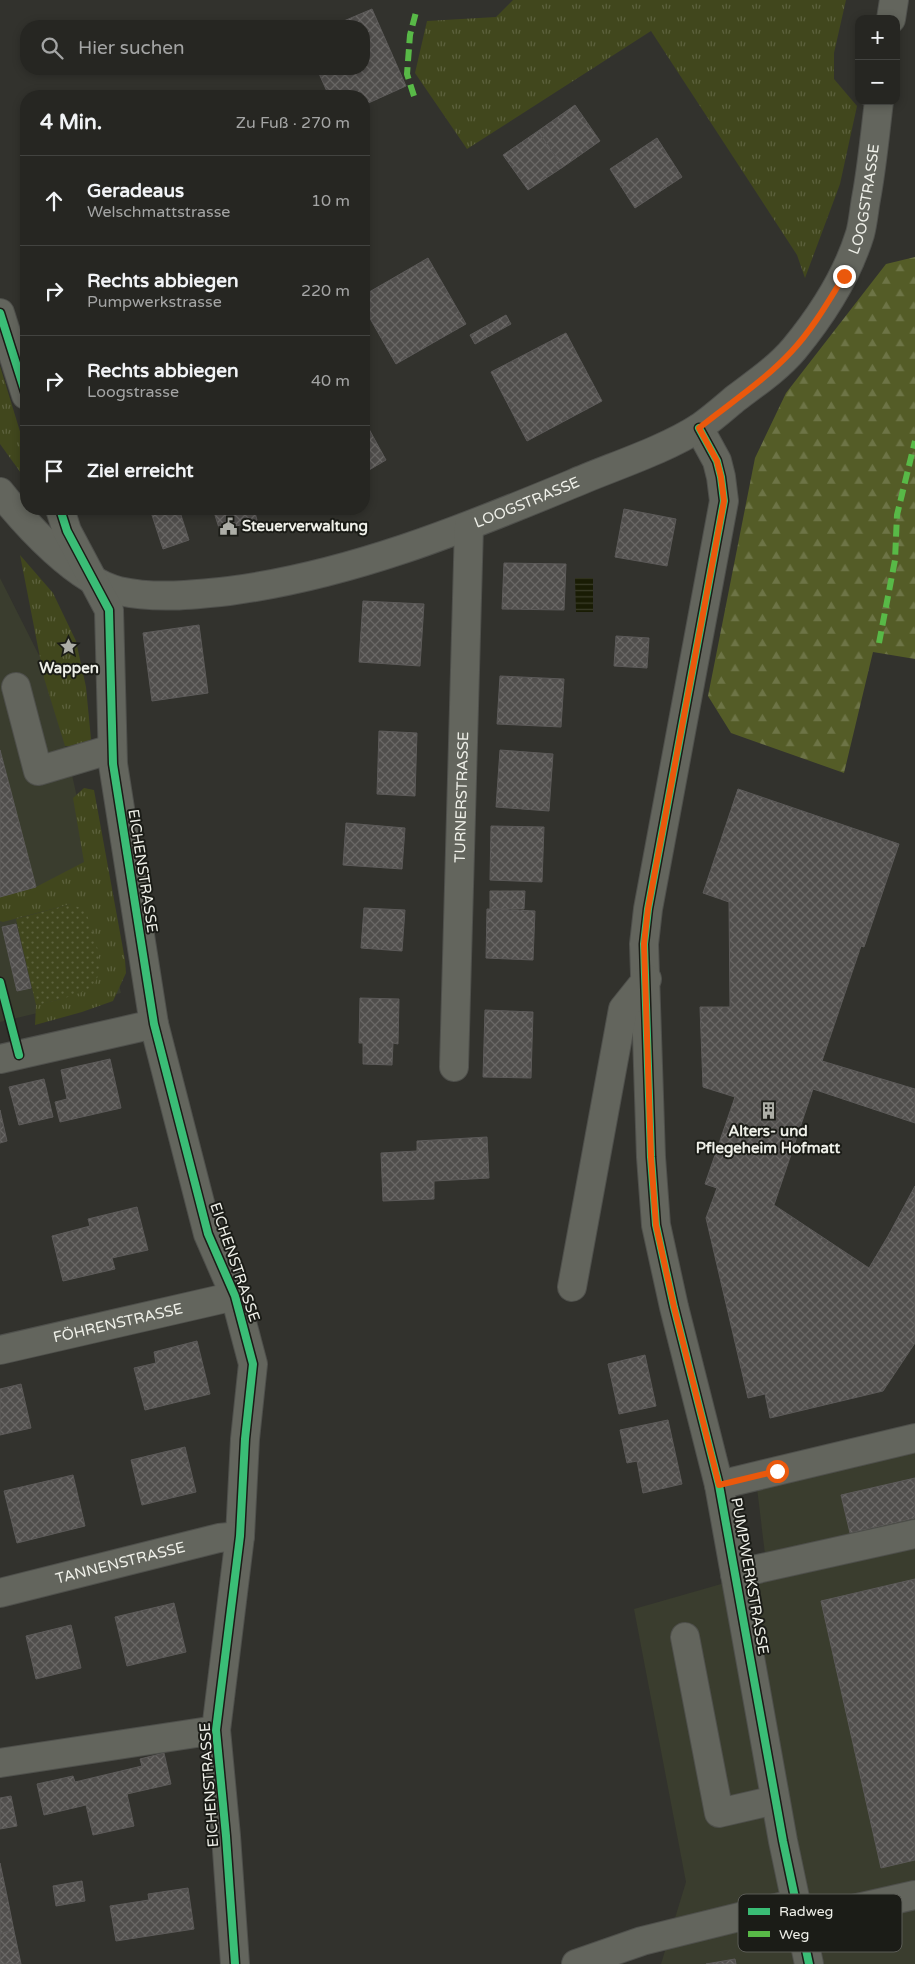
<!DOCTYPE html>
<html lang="de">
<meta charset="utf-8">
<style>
body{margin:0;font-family:"Varela Round",sans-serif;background:#2e2e2a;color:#f1f3f6}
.controls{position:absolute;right:15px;top:15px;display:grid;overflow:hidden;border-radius:10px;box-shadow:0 2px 8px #0003}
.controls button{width:45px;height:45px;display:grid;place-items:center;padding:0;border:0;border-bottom:1px solid #424340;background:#262622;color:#f1f3f6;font:25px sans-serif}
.stop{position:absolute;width:15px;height:15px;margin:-11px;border:4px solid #ea580c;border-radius:50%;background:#fff}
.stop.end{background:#ea580c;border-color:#fff;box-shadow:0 1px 5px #0008}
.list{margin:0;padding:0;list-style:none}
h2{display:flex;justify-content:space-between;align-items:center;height:65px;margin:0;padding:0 20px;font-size:21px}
h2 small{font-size:16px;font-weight:400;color:#a4a5a5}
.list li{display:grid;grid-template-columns:32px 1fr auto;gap:15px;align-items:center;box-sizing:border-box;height:90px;padding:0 20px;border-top:1px solid #424340}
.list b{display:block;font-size:19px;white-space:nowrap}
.list p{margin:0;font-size:16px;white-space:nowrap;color:#a4a5a5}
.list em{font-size:16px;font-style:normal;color:#a4a5a5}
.icon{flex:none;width:28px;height:28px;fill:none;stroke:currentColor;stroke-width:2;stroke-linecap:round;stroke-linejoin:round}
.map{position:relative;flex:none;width:915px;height:1964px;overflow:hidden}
.search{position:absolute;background:#262622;box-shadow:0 2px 8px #0003;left:20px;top:20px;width:350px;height:55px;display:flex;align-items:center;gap:12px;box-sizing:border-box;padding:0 18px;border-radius:20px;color:#a4a5a5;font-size:19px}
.panel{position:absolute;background:#262622;box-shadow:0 2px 8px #0003;left:20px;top:90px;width:350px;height:425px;border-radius:20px}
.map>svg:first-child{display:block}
</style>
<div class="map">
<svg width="915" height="1964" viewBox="0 0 915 1964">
<defs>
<pattern id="grass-tufts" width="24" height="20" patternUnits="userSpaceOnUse" patternTransform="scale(1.25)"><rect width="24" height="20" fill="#41471d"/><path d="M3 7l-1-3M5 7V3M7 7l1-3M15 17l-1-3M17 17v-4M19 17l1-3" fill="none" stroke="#5d623e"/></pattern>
<pattern id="forest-firs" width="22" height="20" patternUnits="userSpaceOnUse" patternTransform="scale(1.25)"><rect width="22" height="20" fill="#545c27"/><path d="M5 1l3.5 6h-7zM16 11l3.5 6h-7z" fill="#6d7446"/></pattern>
<pattern id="park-dots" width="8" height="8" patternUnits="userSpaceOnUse" patternTransform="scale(1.25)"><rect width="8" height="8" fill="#41471d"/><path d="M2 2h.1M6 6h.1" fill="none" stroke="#5d623e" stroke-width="1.8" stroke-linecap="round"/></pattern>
<pattern id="water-rules" width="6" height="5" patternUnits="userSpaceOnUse" patternTransform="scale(1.25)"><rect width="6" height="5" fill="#191c04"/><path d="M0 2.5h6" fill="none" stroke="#3b3d29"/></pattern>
<pattern id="building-cross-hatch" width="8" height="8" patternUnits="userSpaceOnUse" patternTransform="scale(1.25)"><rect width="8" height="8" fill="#504e4c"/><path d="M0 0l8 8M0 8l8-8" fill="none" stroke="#6a6866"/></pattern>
</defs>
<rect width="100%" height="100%" fill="#32322d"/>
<path fill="#3a3d2e" d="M0,578L50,677L121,993L0,1022Z
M915,1452V1964H661L686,1882L634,1609L767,1571L757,1488Z"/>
<path fill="url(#grass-tufts)" d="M513,0H846L834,53V79L857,106L840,184L805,278L797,255L651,31L467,149L415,73L427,21L496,17Z
M0,366L26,451V480L0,444Z
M20,555L53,593L76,641L86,687L91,739L82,747L65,746L44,678Z
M84,788L94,790L125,960L126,973L113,1001L82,1012L35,1025L36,1005L61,999L71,904L3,922L0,921V897L36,887L84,862L73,798Z"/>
<path fill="url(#forest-firs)" d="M915,257V659L873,652L844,773L731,733L708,696L755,458L786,393L886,264Z"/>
<path fill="url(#park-dots)" d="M71,904L85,910C92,929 110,971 91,987C84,994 47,1003 36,1005L16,919Z"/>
<path fill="url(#water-rules)" d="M575,578H593V612H576Z"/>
<path fill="url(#building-cross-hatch)" stroke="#5c5a59" d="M372,9L406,86L364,105V96H329L317,69H364V26H332Z
M575,105L600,141L563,167L538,131Z
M538,131L563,167L528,190L503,155Z
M657,138L682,177L635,208L610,169Z
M428,258L466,324L396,364L364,308V295Z
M506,315L511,324L475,344L470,335Z
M566,333L602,401L527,441L491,372Z
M364,420L386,460L364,473Z
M150,509H179L189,540L163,549Z
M213,509H254L257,520L220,531Z
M624,509L676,519L667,566L615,557Z
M504,563L566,564L564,610L502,609Z
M363,601L424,604L420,666L359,662Z
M199,625L208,693L152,701L143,633Z
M616,636L649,638L647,668L614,666Z
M500,676L564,679L561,727L497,724Z
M379,731L417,733L415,796L377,794Z
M0,750L36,887L0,897Z
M500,750L553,754L549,811L496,807Z
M738,789L899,844L864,947L861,946L822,1061L915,1089V1123L813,1089L774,1205L869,1268L888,1236L915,1186V1343L883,1391L770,1418L765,1394L748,1398L706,1218L717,1188L705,1184L735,1097L703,1087L700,1007H730L729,902L703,893Z
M346,823L405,828L402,869L343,865Z
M491,826L544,827L542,882L490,880Z
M490,891H525L524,909H490Z
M364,908L405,910L402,951L361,948Z
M487,909L535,911L533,960L486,958Z
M16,924L31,988L17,991L2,927Z
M360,998L399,999L398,1044L393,1043L392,1065L363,1064V1043H359Z
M485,1010L533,1012L531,1078L483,1077Z
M110,1059L121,1108L60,1122L55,1102L67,1099L61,1070Z
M44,1079L53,1117L19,1125L9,1087Z
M0,1110L7,1141L0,1143Z
M487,1137L489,1178L434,1181V1199L383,1201L381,1153L417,1151V1141Z
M137,1207L148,1250L112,1258L115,1269L63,1281L52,1236L90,1226L88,1219Z
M197,1341L210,1394L145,1410L134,1368L156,1363L154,1352Z
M645,1355L656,1406L619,1414L608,1364Z
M21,1384L31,1428L0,1435V1389Z
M668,1420L682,1484L643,1493L637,1461L627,1463L620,1430Z
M185,1447L196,1492L142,1505L131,1460Z
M73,1475L85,1526L17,1543L4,1491Z
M915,1478V1518L850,1533L841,1495Z
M915,1579V1860L881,1868L821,1601Z
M174,1603L186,1652L127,1666L115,1617Z
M71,1625L81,1668L36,1679L26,1636Z
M164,1753L171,1784L127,1794L134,1826L93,1835L86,1805L44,1815L37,1784L73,1776L75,1782L142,1766L140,1759Z
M11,1796L17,1826L0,1829V1798Z
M0,1863L7,1896L0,1897Z
M82,1881L85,1901L56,1906L53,1886Z
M188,1888L194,1929L116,1941L110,1906L149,1900L148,1894Z
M7,1896L14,1931L0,1933V1897Z
M14,1931L21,1964H0V1933Z
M735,1959L736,1964H706Z"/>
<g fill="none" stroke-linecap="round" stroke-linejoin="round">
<defs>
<g id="minor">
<path d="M891,19L894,0"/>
<path d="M0,313L26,395"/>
<path d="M699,428L717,461L721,477L724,501L648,909L644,944L651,1157L656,1225L674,1307L719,1485L783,1841L809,1964"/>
<path id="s1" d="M0,492C26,525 77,581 119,591C155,599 193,595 229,591C350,575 461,530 572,484C611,467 665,450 700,427C713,418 724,408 736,398C756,383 778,368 794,349C822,315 847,276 860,234C863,223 864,210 866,199C872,167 875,134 879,101"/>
<path d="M60,509L67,531L109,610L113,764L154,1024L208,1234L235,1296L253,1364L245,1439L240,1536L216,1730L226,1836L235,1964"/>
<path d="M16,687L38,771L112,749"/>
<path d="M0,1059L154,1024"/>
<path id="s2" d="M454,1067L469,526"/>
<path d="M572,1287L623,1009L647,979"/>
<path id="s3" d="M0,1350L235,1296"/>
<path d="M719,1485L915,1438"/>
<path d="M735,1574L915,1534"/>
<path id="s4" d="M0,1593L219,1538L240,1536"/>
<path d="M685,1637L719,1813L775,1800"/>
<path d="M0,1763L216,1730"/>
<path d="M800,1921L915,1895"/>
<path d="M576,1964L642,1941L796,1903"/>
</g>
</defs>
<use href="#minor" stroke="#4f504c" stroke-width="30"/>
<use href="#minor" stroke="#63655d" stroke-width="28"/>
<path stroke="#58b947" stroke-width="6" stroke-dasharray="12 6" stroke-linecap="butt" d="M414,96L407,74L410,35L416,12
M879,643L895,560L897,515L915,441"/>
<defs>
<path id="cycleway" d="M0,313L26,395
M699,428L717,461L721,477L724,501L648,909L644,944L651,1157L656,1225L674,1307L719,1485L783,1841L809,1964
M60,509L67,531L109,610L113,764L154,1024L208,1234L235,1296L253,1364L245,1439L240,1536L216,1730L226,1836L235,1964
M0,982L19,1055"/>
</defs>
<use href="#cycleway" stroke="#1b1c17" stroke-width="11"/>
<use href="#cycleway" stroke="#3abd76" stroke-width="8"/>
</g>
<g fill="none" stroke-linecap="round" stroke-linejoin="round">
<path stroke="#ea580c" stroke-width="6" d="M777,1471L719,1485L674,1307L656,1225L651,1157L644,944L648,909L724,501L721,477L717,461L699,428C730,403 764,381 791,352C812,330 828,302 844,276"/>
</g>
<defs>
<symbol id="civic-bare" viewBox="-9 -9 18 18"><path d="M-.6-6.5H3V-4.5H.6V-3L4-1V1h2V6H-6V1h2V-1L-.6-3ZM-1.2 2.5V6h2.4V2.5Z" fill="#adaea7" stroke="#1b1c17" stroke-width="2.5" paint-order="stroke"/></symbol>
<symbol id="sight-bare" viewBox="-9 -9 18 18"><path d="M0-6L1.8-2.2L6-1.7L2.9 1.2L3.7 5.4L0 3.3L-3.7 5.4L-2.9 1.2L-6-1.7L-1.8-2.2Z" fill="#adaea7" stroke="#1b1c17" stroke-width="2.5" paint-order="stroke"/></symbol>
<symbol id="building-bare" viewBox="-9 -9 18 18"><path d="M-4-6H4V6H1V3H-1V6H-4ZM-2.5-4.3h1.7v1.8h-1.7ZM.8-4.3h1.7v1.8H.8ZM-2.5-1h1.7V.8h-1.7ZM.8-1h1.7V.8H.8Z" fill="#adaea7" stroke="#1b1c17" stroke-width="2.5" paint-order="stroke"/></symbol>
</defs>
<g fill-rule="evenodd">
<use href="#civic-bare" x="216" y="514" width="25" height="25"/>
<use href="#sight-bare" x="56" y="634" width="25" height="25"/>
<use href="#building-bare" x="756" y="1098" width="25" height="25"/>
</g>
<g text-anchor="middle" stroke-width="4" stroke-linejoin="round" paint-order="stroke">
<g font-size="15" fill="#eff0e9" stroke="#1b1c17">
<text dy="5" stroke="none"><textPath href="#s1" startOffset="1059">LOOGSTRASSE</textPath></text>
<text dy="5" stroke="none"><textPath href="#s1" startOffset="579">LOOGSTRASSE</textPath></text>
<text dy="5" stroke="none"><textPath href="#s2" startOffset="270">TURNERSTRASSE</textPath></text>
<text transform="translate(143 871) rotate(81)" y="5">EICHENSTRASSE</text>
<text transform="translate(235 1262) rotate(71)" y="5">EICHENSTRASSE</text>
<text dy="5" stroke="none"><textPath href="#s3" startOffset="121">FÖHRENSTRASSE</textPath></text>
<text dy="5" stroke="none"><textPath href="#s4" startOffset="124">TANNENSTRASSE</textPath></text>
<text transform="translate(750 1576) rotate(80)" y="5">PUMPWERKSTRASSE</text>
<text transform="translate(209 1785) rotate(-94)" y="5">EICHENSTRASSE</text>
</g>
<g font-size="15" font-weight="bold" fill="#eff0e9" stroke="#1b1c17">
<text x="242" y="531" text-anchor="start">Steuerverwaltung</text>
<text x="69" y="673">Wappen</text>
<text x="768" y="1136">Alters- und<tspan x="768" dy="17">Pflegeheim Hofmatt</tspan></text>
</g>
</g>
<rect x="738" y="1894" width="164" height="58" rx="8" fill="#1b1c17" stroke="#5b5c56" stroke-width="1"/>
<rect x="748" y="1908" width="22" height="7" fill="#3abd76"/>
<rect x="748" y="1931" width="22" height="6" fill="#58b947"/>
<g font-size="14" fill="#eff0e9">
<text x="779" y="1916">Radweg</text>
<text x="779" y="1939">Weg</text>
</g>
</svg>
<div class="controls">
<button>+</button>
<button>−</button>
</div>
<div class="stop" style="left:777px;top:1471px"></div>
<div class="stop end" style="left:844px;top:276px"></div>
<div class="search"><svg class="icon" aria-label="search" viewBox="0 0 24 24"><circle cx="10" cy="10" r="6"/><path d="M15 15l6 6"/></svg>Hier suchen</div>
<section class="panel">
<h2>4 Min.<small>Zu Fuß · 270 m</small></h2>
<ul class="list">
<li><svg class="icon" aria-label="ahead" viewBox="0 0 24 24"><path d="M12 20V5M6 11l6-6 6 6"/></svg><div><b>Geradeaus</b><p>Welschmattstrasse</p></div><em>10 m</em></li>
<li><svg class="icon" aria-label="right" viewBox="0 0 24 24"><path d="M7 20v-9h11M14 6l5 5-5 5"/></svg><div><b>Rechts abbiegen</b><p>Pumpwerkstrasse</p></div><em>220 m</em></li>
<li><svg class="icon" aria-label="right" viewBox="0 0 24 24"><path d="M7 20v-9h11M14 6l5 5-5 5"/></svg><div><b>Rechts abbiegen</b><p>Loogstrasse</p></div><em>40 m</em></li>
<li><svg class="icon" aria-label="arrive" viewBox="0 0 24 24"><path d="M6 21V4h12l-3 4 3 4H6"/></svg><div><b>Ziel erreicht</b></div></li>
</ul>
</section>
</div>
